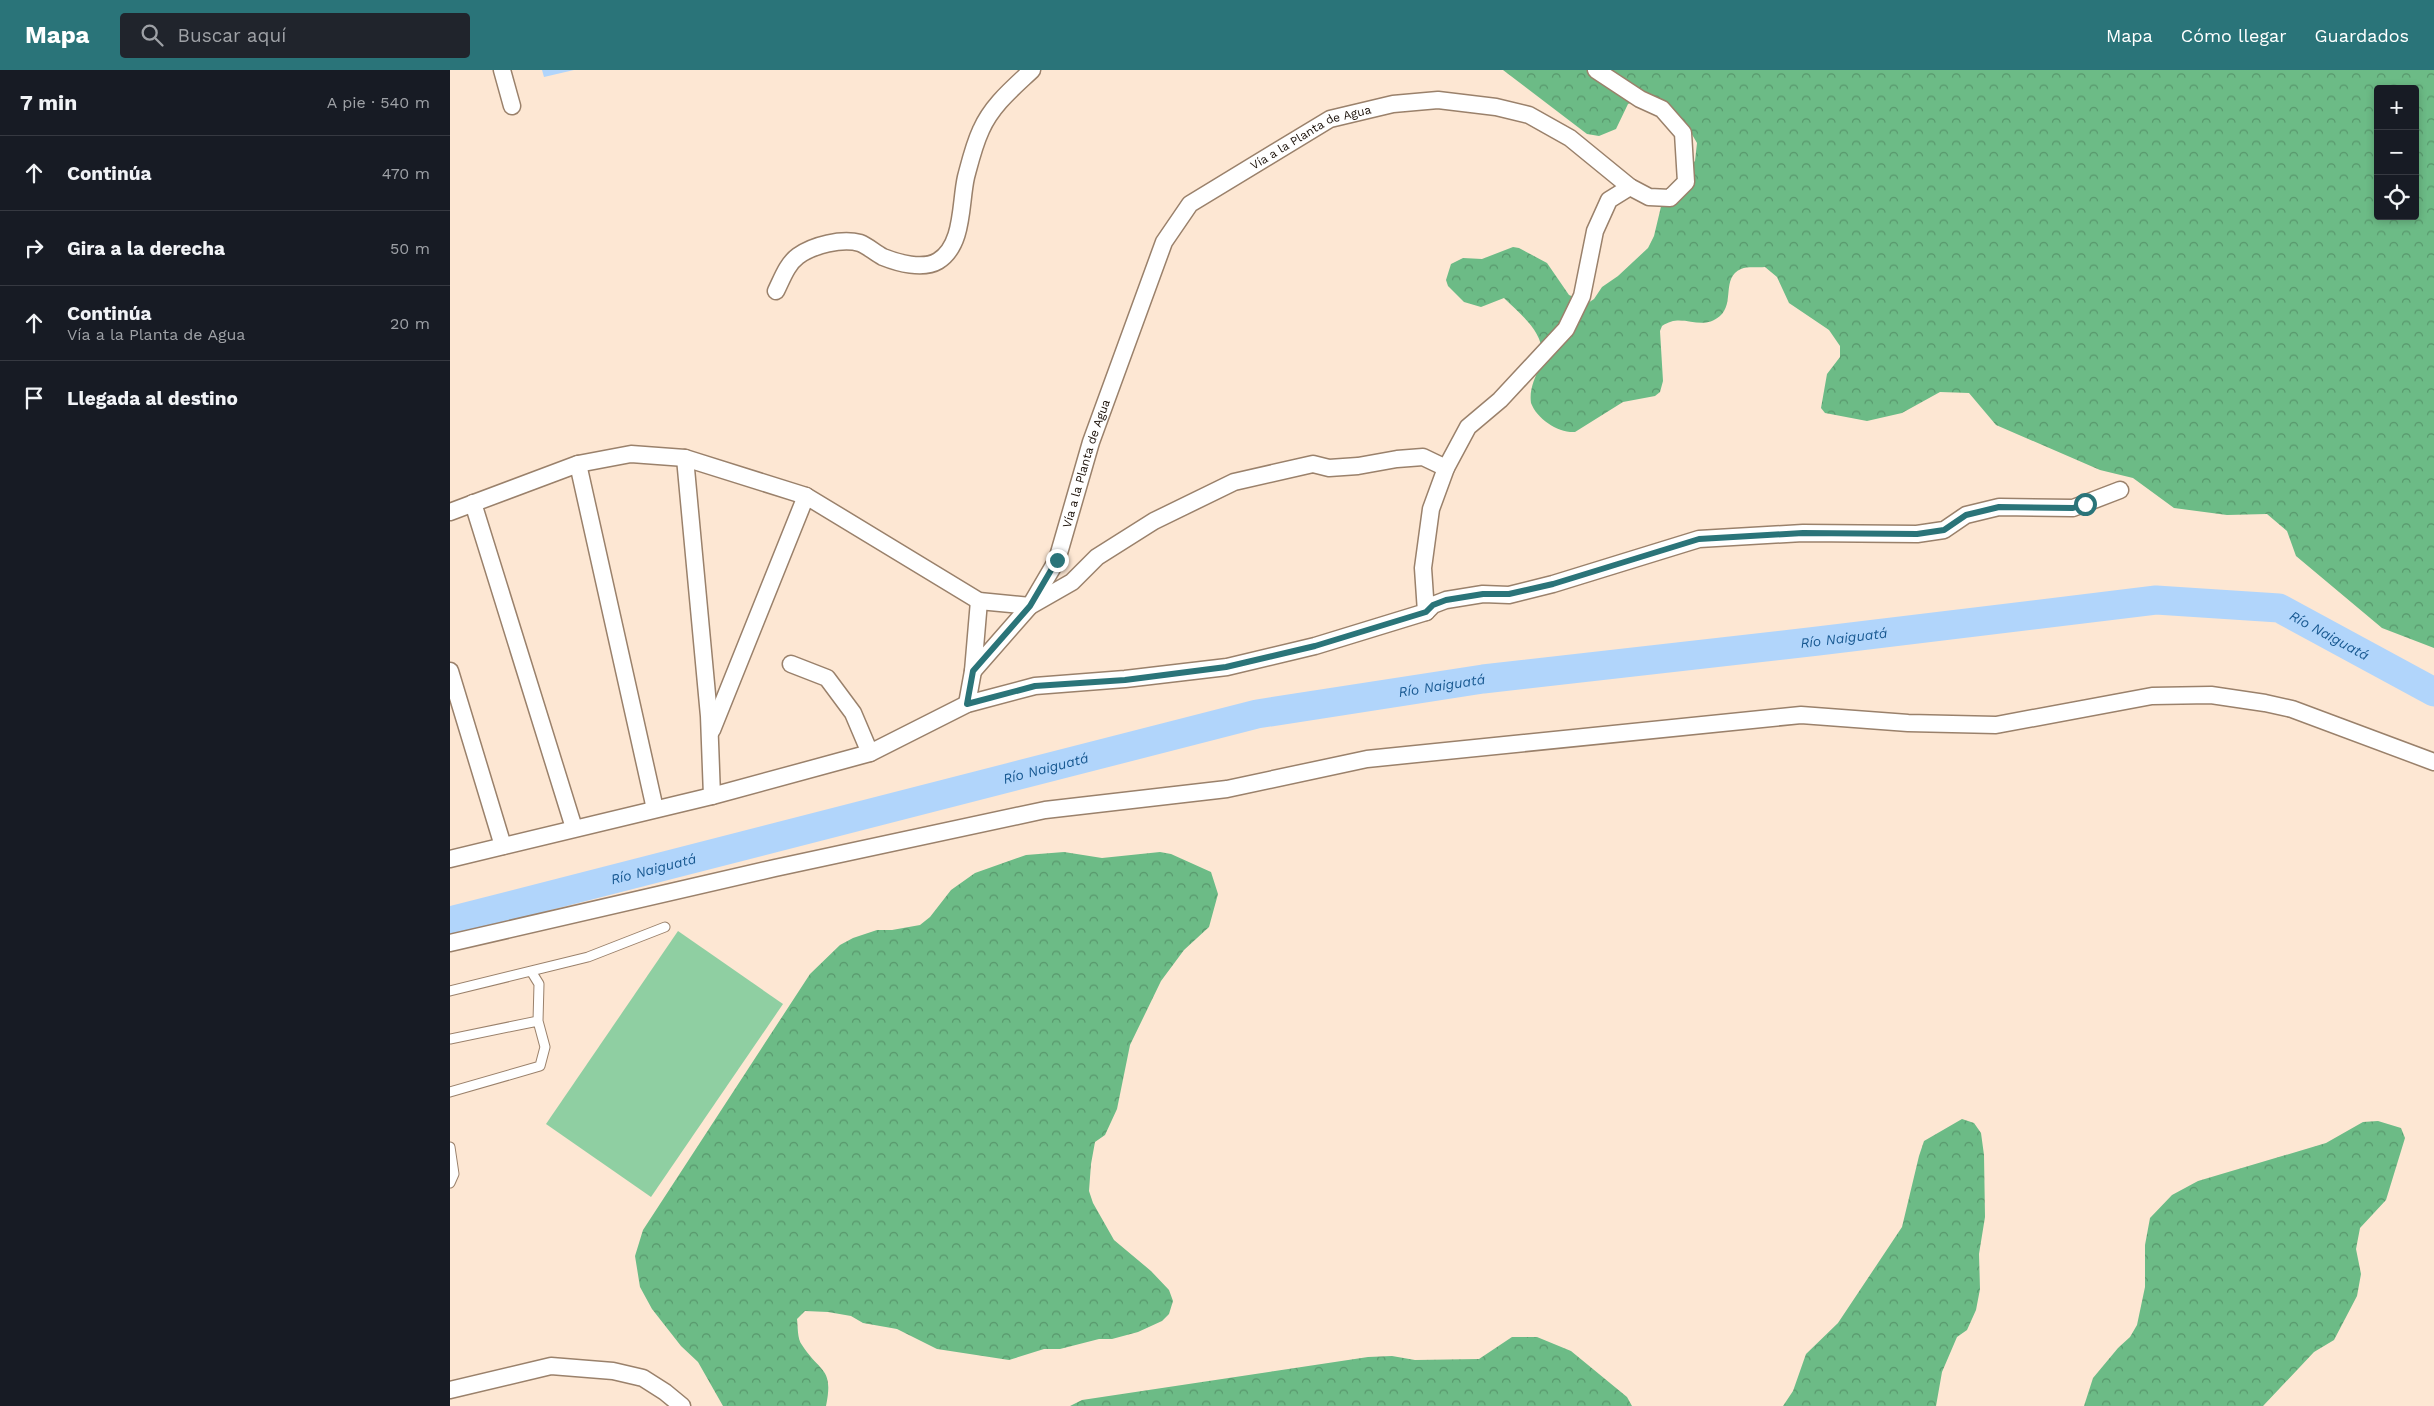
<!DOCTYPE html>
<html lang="es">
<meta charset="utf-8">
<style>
body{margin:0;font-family:"Work Sans",sans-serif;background:#20242c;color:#f1f3f6}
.controls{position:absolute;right:15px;top:15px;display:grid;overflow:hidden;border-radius:5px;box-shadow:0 2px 8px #0003}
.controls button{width:45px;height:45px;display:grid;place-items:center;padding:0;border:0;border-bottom:1px solid #363941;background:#171b24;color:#f1f3f6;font:25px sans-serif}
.stop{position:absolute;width:15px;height:15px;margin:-11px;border:4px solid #2a7479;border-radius:50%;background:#fff}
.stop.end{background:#2a7479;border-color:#fff;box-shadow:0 1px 5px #0008}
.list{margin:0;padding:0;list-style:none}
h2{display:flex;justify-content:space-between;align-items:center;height:65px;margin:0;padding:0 20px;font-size:21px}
h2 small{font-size:16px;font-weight:400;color:#9ea1a6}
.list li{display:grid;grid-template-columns:32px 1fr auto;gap:15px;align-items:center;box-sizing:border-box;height:75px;padding:0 20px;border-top:1px solid #363941}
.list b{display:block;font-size:19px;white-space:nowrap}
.list p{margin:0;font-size:16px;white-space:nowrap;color:#9ea1a6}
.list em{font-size:16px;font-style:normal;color:#9ea1a6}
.icon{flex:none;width:28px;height:28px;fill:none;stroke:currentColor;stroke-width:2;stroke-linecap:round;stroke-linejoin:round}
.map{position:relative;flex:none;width:1984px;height:1336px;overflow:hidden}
header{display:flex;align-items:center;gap:30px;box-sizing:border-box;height:70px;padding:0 25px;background:#2a7479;color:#fff}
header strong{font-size:24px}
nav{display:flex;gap:28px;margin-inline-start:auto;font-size:18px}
.search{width:350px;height:45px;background:#20242c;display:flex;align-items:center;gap:12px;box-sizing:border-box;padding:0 18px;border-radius:5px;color:#9ea1a6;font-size:19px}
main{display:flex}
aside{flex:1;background:#171b24}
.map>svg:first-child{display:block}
</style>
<header>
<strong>Mapa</strong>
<div class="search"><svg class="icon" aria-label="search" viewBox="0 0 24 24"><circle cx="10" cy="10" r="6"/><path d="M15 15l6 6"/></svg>Buscar aquí</div>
<nav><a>Mapa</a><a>Cómo llegar</a><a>Guardados</a></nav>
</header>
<main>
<aside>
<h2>7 min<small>A pie · 540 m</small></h2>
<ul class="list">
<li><svg class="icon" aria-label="ahead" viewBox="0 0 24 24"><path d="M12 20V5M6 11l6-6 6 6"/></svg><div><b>Continúa</b></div><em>470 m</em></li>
<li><svg class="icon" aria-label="right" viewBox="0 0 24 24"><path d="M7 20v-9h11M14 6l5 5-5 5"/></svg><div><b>Gira a la derecha</b></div><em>50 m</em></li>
<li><svg class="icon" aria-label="ahead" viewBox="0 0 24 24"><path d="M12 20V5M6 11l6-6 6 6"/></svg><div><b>Continúa</b><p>Vía a la Planta de Agua</p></div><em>20 m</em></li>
<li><svg class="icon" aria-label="arrive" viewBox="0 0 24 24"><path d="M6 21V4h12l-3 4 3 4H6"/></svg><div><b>Llegada al destino</b></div></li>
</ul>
</aside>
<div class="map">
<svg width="1984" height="1336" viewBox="0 0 1984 1336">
<defs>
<pattern id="forest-crowns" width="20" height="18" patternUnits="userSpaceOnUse" patternTransform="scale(1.25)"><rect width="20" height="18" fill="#6cbb86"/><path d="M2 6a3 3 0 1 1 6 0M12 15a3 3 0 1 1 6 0" fill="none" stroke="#58976c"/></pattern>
</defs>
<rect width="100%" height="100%" fill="#fde7d3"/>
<path fill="url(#forest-crowns)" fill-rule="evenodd" d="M1053,0H1984V578L1932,558L1846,486L1837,461L1817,444L1777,445L1724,438L1683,408L1650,400L1546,355L1519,323L1490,322L1452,343L1417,351L1375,343L1371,338L1377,304L1390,287V276L1379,260L1339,233L1327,207L1315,197C1308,198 1298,196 1291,199C1271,208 1285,233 1270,246C1250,263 1233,241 1212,256L1210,261L1213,311L1210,322L1205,326L1173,332L1125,362C1108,363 1087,349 1081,333C1079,319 1085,308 1090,296C1100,266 1073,247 1054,228L1031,237L1014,232L998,216L996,210L1001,194L1013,188L1032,189L1063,177L1069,178L1097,193L1119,225L1138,233L1144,229L1152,217L1168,206L1198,178L1204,166L1214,124L1221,114L1245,91L1247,73L1236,54L1220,40L1190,29L1178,34L1166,59L1149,66L1137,64ZM1928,19H1965V146H1928Z
M614,782L652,788L710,782L721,784L761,802L768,824L759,857L734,880L711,911L680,975L667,1039L655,1065L645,1072L641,1094L639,1121L643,1133L664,1170L701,1201L719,1220L723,1231L719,1244L712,1251L688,1262L662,1269H649L610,1279H594L559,1290L487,1279L447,1259L413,1253L401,1246L378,1242L355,1241L347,1249C348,1256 347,1269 352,1275C370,1303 384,1297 376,1336H273L248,1292L231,1276L202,1239L190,1217L185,1186L193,1160L360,904L390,875L403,868L427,860H442L470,855L480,847L501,820L525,803L576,785Z
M1512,1049L1524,1053L1531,1063L1534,1085L1535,1147L1529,1184L1530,1219L1526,1240L1517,1260L1507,1267L1492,1302L1486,1336H1333L1343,1321L1356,1284L1388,1253L1452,1157L1469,1086L1474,1071Z
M1928,1051L1951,1058L1955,1068L1936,1130L1910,1158L1906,1179L1911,1204L1907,1226L1884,1270L1864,1282L1813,1336H1634L1643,1308L1668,1278L1680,1267L1687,1255L1695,1217V1175L1700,1148L1722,1125L1748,1111L1876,1073L1913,1052Z
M1062,1267H1087L1121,1281L1177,1327L1182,1336H620L632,1330L918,1287L942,1286L965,1290L1029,1289Z"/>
<path fill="#8fcfa2" d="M228,861L333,934L201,1127L96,1054Z"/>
<path fill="#b1d5fb" d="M92,0H124L94,7Z"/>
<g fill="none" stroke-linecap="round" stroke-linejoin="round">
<path stroke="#b1d5fb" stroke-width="29" id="s1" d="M0,851L807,644L1033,609L1368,571L1706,530L1829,538L1984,622"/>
<defs>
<path id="lane" d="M81,901L89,914L88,951
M0,921L138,887L215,857
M0,969L88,951L95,977L90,996L0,1022
M0,1077L4,1104L0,1113"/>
<g id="street">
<path d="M52,0L62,36"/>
<path d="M326,221C332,209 337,194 348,186C363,175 392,168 410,173C418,176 425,183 433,187C448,193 473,200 488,191C514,175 510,133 516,107C520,92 524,75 531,60C542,35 563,18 582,0"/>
<path d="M235,388L259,646L262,726"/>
<path d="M128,394L205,739"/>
<path d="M23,433L124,758"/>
<path d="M0,442L128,394L181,384L235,388L356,426L529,531L580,536"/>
<path id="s2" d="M580,536L607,490L641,372L714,172L740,134L880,49L943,34L988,30L1046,37L1079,45L1120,68L1180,117L1199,127L1220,128L1236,112L1233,63L1212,39L1190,29L1146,0"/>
<path d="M976,542L983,535L996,530L1033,524L1059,525L1103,514L1249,469L1353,463L1467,464L1494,460L1516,445L1549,437L1623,438L1670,420"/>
<path d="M341,594L377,608L403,643L420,683"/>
<path d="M0,601L53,776"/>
<path d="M523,601L580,536L622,512L647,487L704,451L784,412L863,394L879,398L908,396L947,389L973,387L996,398"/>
<path d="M517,634L523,601L529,531"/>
<path d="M262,660L356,426"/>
<path d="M0,789L262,726L420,683L517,634L585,616L675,609L777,597L865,576L976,542L973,498L981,439L996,398L1018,357L1050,330L1116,259L1132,226L1145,161L1159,130L1180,117"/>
<path d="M0,873L325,798L595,740L777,719L917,689L1351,645L1458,653L1546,655L1702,626L1761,625L1815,633L1842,639L1984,692"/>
<path d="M0,1320L101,1296L163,1301L193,1308L215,1322L232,1336"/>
</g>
</defs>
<use href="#lane" stroke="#9a816b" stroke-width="11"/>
<use href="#street" stroke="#9a816b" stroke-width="19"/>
<use href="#lane" stroke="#fff" stroke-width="9"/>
<use href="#street" stroke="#fff" stroke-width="16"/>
</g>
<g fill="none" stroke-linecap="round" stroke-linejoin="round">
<path stroke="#2a7479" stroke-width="6" d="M607,490L580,536L523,601L517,634L585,616L675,610L776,597L865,576L976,542L983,535L996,530L1033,524H1059L1103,514L1249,469L1353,463L1467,464L1494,460L1516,445L1549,437L1623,438L1635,434"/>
</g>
<g text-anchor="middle" stroke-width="4" stroke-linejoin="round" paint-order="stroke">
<g font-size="12" fill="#1b1109" stroke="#fdf7f2">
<text dy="4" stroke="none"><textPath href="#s2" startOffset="574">Vía a la Planta de Agua</textPath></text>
<text dy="4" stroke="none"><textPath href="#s2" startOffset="154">Vía a la Planta de Agua</textPath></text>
</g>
<g font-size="14" font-style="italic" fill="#175891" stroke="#fdf7f2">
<text dy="5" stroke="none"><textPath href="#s1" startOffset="1920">Río Naiguatá</textPath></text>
<text dy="5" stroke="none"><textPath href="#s1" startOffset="1425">Río Naiguatá</textPath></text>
<text dy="5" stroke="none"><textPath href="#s1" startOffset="1020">Río Naiguatá</textPath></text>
<text dy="5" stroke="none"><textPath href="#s1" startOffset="615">Río Naiguatá</textPath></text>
<text dy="5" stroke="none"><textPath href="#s1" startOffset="210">Río Naiguatá</textPath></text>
</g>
</g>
</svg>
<div class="controls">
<button>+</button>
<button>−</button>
<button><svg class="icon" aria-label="locate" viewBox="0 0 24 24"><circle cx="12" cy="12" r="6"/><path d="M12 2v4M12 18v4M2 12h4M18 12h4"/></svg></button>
</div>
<div class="stop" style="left:1635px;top:434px"></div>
<div class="stop end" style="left:607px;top:490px"></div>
</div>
</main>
